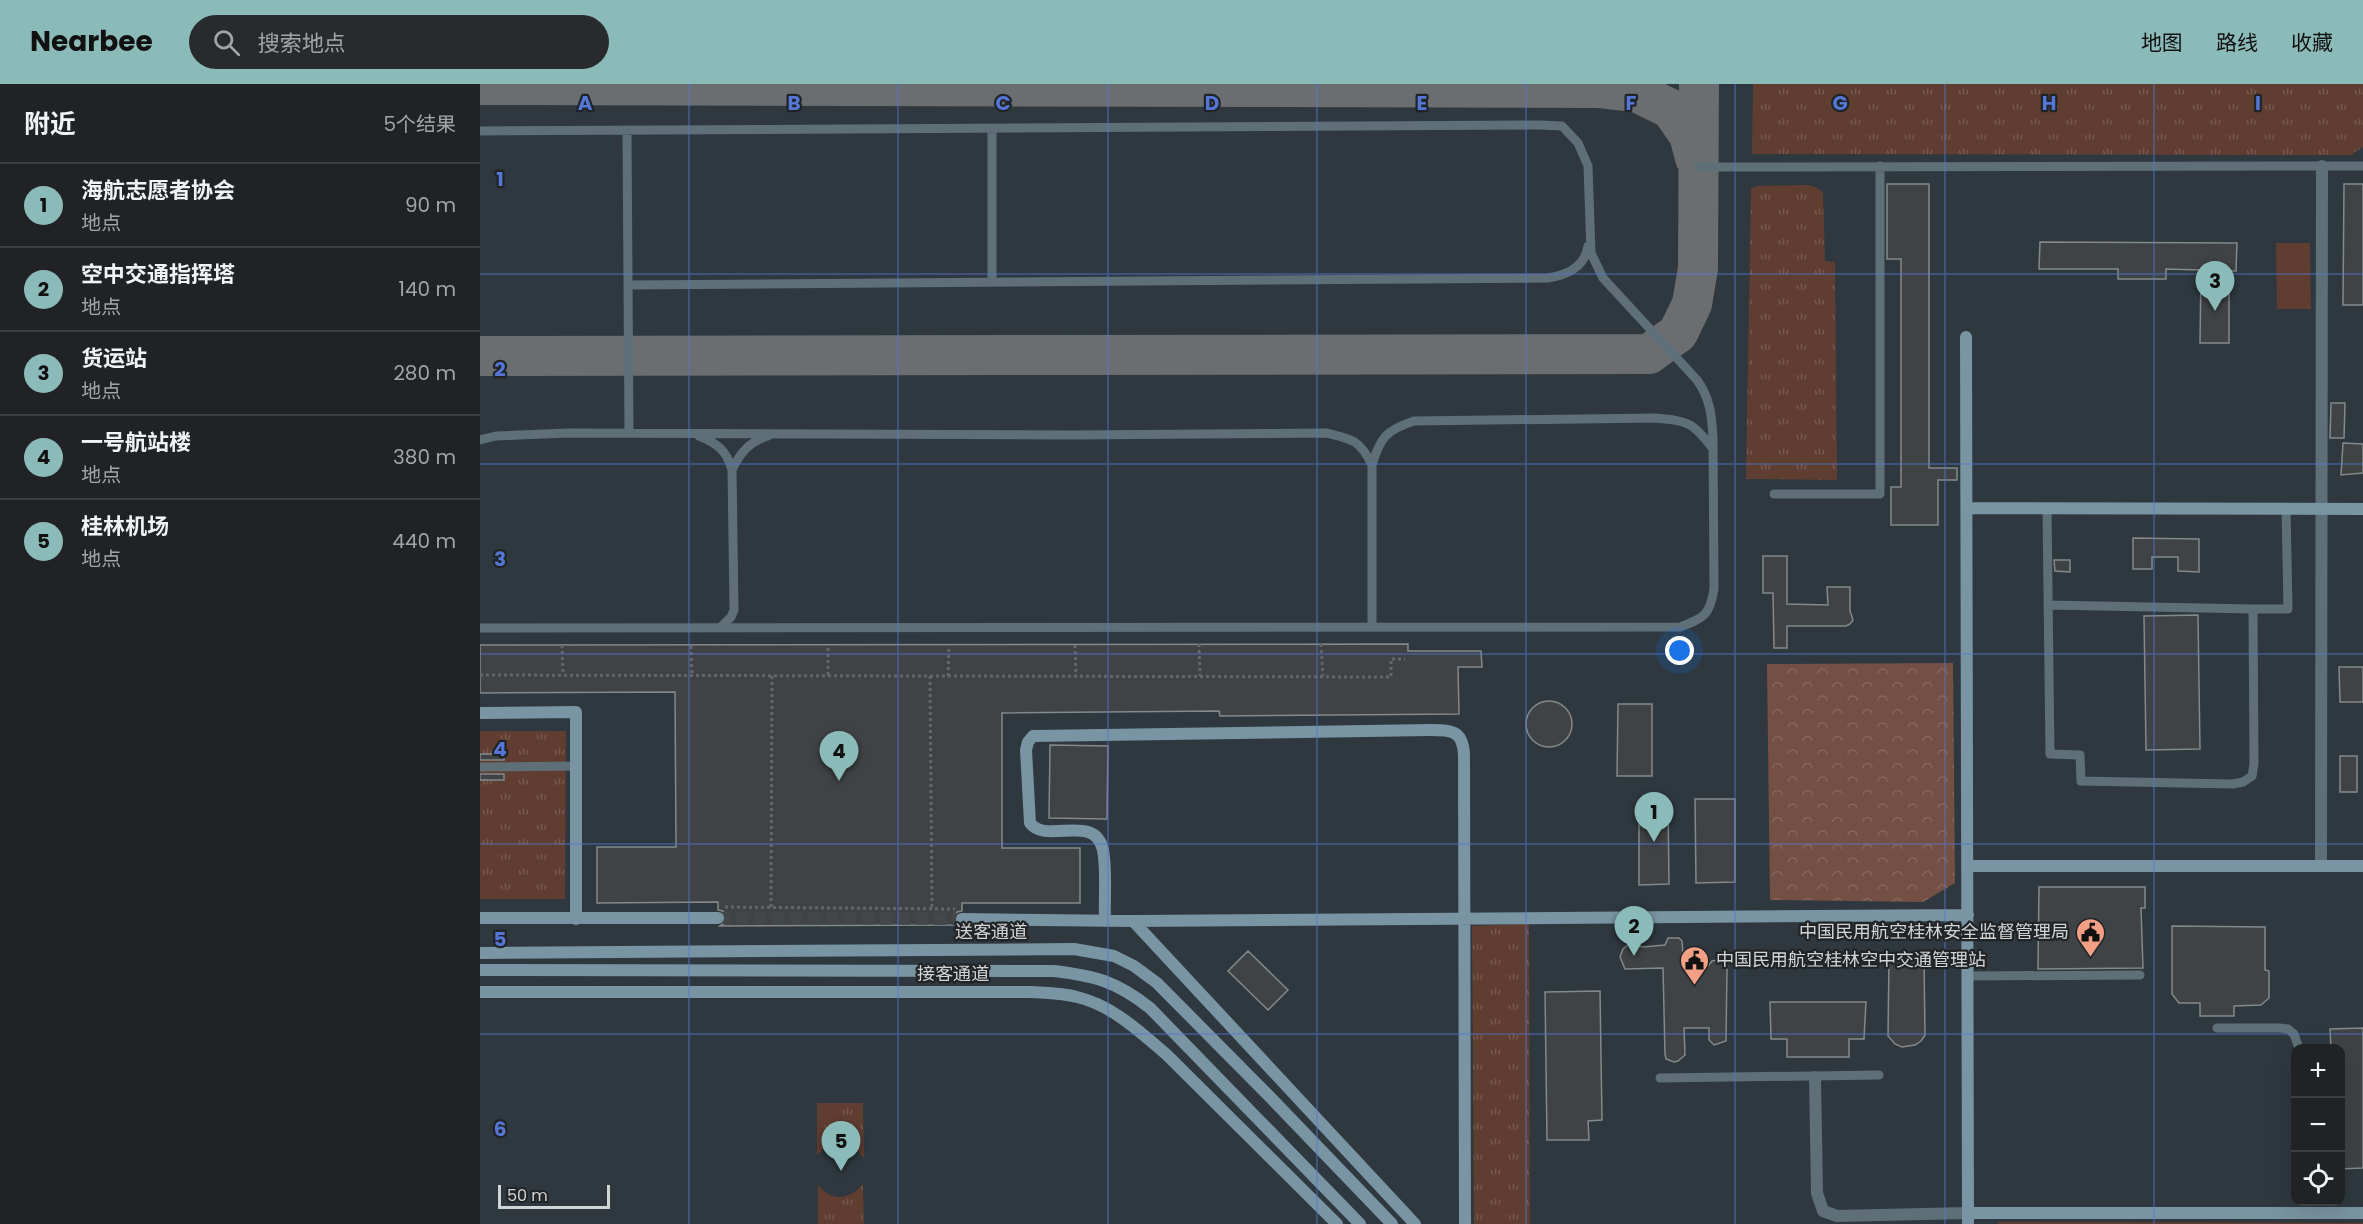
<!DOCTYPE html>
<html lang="zh">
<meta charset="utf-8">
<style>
body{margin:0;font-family:Poppins,"Noto Sans SC",sans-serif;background:#282a2d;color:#f1f3f6}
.controls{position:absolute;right:18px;bottom:18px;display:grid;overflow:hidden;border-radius:12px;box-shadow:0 6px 24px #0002}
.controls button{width:54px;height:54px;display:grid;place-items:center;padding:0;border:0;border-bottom:2px solid #3d3f42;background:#202225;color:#f1f3f6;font:30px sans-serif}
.scale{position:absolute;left:18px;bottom:15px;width:112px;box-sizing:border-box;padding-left:6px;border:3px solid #d2d5d6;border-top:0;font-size:16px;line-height:21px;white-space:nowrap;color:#d2d5d6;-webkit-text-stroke:4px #212427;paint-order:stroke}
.you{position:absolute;left:1200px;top:567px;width:21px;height:21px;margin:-15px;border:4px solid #fff;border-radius:50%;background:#1a73e8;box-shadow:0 0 0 9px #1a73e833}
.badge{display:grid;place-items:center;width:39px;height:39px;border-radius:50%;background:#8bbbb9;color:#111;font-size:20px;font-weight:700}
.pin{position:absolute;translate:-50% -50px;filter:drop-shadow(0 2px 3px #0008)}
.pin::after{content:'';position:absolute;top:32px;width:21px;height:18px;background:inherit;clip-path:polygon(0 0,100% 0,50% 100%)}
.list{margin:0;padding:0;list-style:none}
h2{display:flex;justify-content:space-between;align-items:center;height:78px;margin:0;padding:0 24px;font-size:26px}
h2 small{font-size:20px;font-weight:400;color:#a2a4a7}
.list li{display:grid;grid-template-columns:39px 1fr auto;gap:18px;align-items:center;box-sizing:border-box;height:84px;padding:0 24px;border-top:2px solid #3d3f42}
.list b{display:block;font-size:22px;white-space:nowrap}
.list p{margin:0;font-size:20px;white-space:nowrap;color:#a2a4a7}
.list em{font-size:20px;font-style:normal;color:#a2a4a7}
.icon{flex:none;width:33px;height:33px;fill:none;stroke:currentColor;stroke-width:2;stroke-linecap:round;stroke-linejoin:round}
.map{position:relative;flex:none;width:1883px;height:1140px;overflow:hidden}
header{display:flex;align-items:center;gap:36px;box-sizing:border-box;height:84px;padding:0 30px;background:#8bbbb9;color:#111}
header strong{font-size:28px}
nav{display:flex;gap:33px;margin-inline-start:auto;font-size:21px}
.search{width:420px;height:54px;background:#282a2d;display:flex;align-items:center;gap:15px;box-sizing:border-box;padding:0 21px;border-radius:33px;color:#a2a4a7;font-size:22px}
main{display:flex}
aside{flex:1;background:#202225}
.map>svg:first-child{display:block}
</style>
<header>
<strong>Nearbee</strong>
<div class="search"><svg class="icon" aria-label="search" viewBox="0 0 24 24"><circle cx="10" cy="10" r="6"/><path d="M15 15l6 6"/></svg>搜索地点</div>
<nav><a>地图</a><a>路线</a><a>收藏</a></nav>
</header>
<main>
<aside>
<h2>附近<small>5个结果</small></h2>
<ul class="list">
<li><span class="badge">1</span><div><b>海航志愿者协会</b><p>地点</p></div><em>90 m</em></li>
<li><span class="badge">2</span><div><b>空中交通指挥塔</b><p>地点</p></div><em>140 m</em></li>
<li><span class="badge">3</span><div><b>货运站</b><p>地点</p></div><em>280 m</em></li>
<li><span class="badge">4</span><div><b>一号航站楼</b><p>地点</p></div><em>380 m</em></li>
<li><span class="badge">5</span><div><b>桂林机场</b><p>地点</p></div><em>440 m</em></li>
</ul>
</aside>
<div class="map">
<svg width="1883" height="1140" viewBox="0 0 1883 1140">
<defs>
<pattern id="grass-tufts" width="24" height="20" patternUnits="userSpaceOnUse" patternTransform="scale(1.5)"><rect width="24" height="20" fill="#603d31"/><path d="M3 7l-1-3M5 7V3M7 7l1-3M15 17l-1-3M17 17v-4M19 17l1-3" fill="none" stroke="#76584e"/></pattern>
<pattern id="forest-crowns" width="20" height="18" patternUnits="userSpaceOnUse" patternTransform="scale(1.5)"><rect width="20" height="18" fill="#744f43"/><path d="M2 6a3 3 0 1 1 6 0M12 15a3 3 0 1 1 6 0" fill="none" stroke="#87675d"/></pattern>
</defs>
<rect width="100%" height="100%" fill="#2a2e31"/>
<path fill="#2e383e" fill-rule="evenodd" d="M0,0H1883V1140H0ZM1816,964H1860V1118H1816Z"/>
<path fill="url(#grass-tufts)" d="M1273,0H1883V63L1871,71L1272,70Z
M1329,101L1337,104L1343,109L1345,177L1355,178L1357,396L1266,395L1271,105L1277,102Z
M0,647H86L85,815H0Z
M1049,840L1050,1140H994L992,842Z
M337,1019H383L384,1074C371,1057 352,1054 337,1071Z
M383,1100L384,1140H338V1101C351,1118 370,1116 383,1100Z
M1518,1138L1883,1139V1140H1518Z"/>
<path fill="url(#forest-crowns)" d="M1473,579L1475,799L1443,818L1290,816L1287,580Z"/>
<path fill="#603d31" d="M1796,159H1830L1831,225H1797Z"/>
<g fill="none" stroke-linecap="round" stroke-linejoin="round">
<path stroke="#6b6e70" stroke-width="40" d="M0,1L1119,4L1156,8L1191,25L1209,51L1215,74
M0,272L1169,270L1198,249L1212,220L1218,184L1219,0"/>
</g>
<path fill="#3f4345" stroke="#84898b" stroke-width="1.5" d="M1407,100H1449V384H1477V396H1458V441H1411V403H1421V175H1407Z
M1864,100H1883V221H1863Z
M1560,158L1757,159L1756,187H1749V259H1720L1721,186L1686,185V195H1638V185H1559Z
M1851,319H1865L1864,354H1850Z
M1863,359L1883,360V389L1861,391Z
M1653,454L1719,455V488L1698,487V473H1672V485H1653Z
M1283,472H1307V520L1348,521L1347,503H1370V527L1373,536L1370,540L1366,542H1307V564H1294L1293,509H1283Z
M1574,476H1590V488L1575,487Z
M1718,531L1720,665L1666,666L1664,532Z
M928,560V567H1001L1002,583H978L979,630L740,632L739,627L522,629V764H600V819H482V827L477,828L474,834L477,841L240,842L245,839L246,833L243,827L238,826V818L117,819V763H196L195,608L0,609V561Z
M1859,583H1883V618H1860Z
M1046 640a23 23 0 1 1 46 0a23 23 0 1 1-46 0Z
M1138,620H1172V692H1137Z
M570,661L628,662L627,735L569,734Z
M0,670H24V676H0Z
M1860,672H1877V708H1860Z
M0,690H24V696H0Z
M1215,715H1255V798L1216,799Z
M1159,716H1188L1189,800L1159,801Z
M1559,803H1665V824H1661L1663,884L1558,885Z
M1692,842L1785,843V886L1789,887V914L1781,921L1754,922V932H1720V919H1699L1692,910Z
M1188,854H1199L1202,857L1204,885L1228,882L1232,877L1237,876L1244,879L1247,885L1246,957L1234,961L1229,956V944H1204L1205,971L1198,977L1194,978L1186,975L1185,970L1183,884L1145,885L1140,873L1143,865L1150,859L1163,863L1185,861Z
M768,867L808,906L788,926L748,887Z
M1409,876H1444L1445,951L1441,957L1435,961L1422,963L1415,960L1408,952Z
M1120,907L1122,1036L1108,1037L1109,1056H1067L1065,908Z
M1290,918H1386L1384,955H1369V973H1307V955H1291Z
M1883,944V1084L1860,1085V964H1851L1850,945Z"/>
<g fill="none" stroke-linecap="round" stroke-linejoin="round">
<path stroke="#43474a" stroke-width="12" stroke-dasharray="12 6" stroke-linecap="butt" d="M238,834L482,835"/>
<path stroke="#64676a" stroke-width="3" stroke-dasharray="3 3" stroke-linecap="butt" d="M719,560L720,592
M841,560L843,592
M82,561L83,591
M595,561L596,592
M211,562L212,591
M0,591L911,593V575H925
M348,591V561
M450,592L452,824
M468,592L469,561
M245,823L475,825
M291,823L292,591"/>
<path stroke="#5f6f78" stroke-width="9" d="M147,46L149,349
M0,47L1060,41L1082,42L1098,59L1108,82L1111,169L1123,194L1217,296C1230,314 1232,332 1233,355L1234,505C1230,531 1224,534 1200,543L0,544
M1218,83L1883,82
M512,198V45
M148,201L1068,194C1087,191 1105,183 1108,162
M219,352C237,359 247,367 252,386L254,526L251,533L241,543
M0,356L16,352L87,349L592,351L846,349C872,355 880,356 892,381
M252,386C260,369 269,358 288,352
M1294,410H1400V82
M1567,425L1570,670L1600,671L1601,697L1753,700L1763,698L1772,692L1774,680L1773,525L1568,521
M1773,525H1808L1806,425
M892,543V381C900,354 906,346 934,337L1176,334C1208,337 1213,338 1233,365
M0,683L97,682
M1488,892L1660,891
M1737,944H1800L1808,945L1814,950L1819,964
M1180,994L1399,991"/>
<path stroke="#5f6f78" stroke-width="12" d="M1841,782L1842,82
M1335,993L1337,1109L1343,1127L1357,1132L1488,1129"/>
<path stroke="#7994a2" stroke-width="12" d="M1486,253L1488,1140
M1487,424L1883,425
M0,629L96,628V835
M1487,782H1883
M0,834H238
M482,835L653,837L1488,831
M625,837C624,814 627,788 623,766C615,728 566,761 550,739L546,666L548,658L553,652L950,646C971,646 983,646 984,671L985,1140
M653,837L935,1140
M0,869L594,865L634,872L654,882L677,899L790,1013L912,1140
M0,886L574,887C615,892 636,897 670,924L880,1140
M0,908H551C566,909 582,909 597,913C632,921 660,948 686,970L857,1140
M1488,1129H1883"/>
</g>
<path fill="none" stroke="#5376d7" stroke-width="1.5" stroke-opacity="0.55" d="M209,0V1140M418,0V1140M628,0V1140M837,0V1140M1046,0V1140M1255,0V1140M1465,0V1140M1674,0V1140M0,190H1883M0,380H1883M0,570H1883M0,760H1883M0,950H1883"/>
<defs>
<symbol id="civic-pin" viewBox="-11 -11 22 30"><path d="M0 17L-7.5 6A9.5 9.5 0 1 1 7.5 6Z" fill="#f39f83" stroke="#212427"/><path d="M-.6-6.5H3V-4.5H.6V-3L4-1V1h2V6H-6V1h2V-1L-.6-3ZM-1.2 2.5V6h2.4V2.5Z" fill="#111"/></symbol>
</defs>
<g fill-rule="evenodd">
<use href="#civic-pin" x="1594" y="832" width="33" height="45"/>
<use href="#civic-pin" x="1198" y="860" width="33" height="45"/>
</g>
<g text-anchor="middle" stroke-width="4.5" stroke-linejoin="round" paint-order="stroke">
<g font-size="18" fill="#d2d5d6" stroke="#212427">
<text x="511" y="854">送客通道</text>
<text x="473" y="896">接客通道</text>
</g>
<g font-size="18" fill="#d2d5d6" stroke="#212427" text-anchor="end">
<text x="1589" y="854">中国民用航空桂林安全监督管理局</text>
<text x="1236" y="882" text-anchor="start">中国民用航空桂林空中交通管理站</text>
</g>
</g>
<g font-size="20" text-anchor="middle" font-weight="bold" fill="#5376d7" stroke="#212427" stroke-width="4.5" stroke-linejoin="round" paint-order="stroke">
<text x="105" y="26">A</text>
<text x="314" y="26">B</text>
<text x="523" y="26">C</text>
<text x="732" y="26">D</text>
<text x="942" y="26">E</text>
<text x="1151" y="26">F</text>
<text x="1360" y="26">G</text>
<text x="1569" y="26">H</text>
<text x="1778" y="26">I</text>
<text x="20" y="102">1</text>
<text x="20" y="292">2</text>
<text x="20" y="482">3</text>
<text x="20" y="672">4</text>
<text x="20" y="862">5</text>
<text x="20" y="1052">6</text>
</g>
</svg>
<div class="controls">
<button>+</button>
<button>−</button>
<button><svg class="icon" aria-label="locate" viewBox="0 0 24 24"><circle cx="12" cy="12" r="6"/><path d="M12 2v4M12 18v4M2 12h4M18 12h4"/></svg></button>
</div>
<div class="scale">50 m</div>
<div class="you"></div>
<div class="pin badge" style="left:1174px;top:758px">1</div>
<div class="pin badge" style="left:1154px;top:872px">2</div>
<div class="pin badge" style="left:1735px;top:227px">3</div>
<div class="pin badge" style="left:359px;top:697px">4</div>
<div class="pin badge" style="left:361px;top:1087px">5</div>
</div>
</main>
